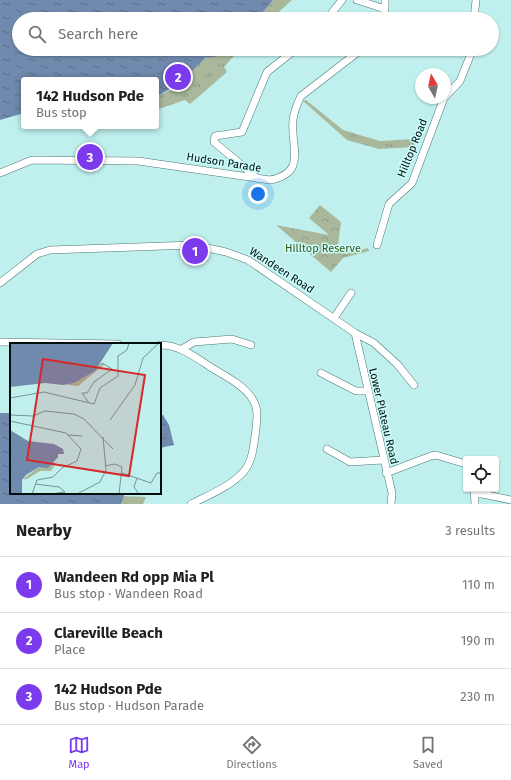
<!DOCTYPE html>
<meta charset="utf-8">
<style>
body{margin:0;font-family:"Fira Sans",sans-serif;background:#f6f6f6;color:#202124}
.controls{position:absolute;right:12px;bottom:12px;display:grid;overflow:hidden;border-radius:4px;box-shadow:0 1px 3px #0004}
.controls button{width:36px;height:36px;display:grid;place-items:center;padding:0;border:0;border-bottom:1px solid #e0e0e0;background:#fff;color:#202124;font:20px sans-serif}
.compass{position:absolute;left:415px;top:68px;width:36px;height:36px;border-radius:50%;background:#fff;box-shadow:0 1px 3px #0004;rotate:351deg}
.you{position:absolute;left:258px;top:194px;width:14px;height:14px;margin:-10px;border:3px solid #fff;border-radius:50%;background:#1a73e8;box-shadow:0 0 0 6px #1a73e833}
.badge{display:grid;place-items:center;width:26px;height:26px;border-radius:50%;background:#7c3aed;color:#fff;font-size:13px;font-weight:700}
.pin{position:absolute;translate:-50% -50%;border:2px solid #fff;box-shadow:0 1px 4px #0006}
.popup{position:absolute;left:21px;top:77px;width:138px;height:52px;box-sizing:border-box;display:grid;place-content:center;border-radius:4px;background:#fff;filter:drop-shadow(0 1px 3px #0005);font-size:13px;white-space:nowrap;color:#757577}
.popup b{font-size:15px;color:#202124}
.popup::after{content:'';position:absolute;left:50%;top:100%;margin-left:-8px;border:8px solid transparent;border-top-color:#fff}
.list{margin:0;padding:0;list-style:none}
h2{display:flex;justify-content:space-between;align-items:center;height:52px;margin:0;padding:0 16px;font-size:17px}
h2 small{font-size:13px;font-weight:400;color:#757577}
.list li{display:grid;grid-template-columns:26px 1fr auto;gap:12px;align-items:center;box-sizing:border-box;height:56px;padding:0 16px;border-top:1px solid #e0e0e0}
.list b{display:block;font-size:15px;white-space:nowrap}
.list p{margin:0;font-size:13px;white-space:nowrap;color:#757577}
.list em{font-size:13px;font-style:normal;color:#757577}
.icon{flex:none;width:22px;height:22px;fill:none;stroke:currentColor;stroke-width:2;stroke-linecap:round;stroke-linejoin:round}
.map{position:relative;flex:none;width:511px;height:504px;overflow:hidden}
.search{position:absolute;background:#fff;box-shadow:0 1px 3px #0004;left:12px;right:12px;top:12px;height:44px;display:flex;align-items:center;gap:10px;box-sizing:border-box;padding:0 14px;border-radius:22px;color:#757577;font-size:15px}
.sheet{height:220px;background:#fff}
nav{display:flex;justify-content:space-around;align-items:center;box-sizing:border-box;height:56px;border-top:1px solid #e0e0e0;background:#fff;font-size:11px;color:#757577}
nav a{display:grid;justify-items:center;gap:2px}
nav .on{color:#7c3aed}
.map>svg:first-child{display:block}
</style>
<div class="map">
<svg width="511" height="504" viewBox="0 0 511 504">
<defs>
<pattern id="forest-crowns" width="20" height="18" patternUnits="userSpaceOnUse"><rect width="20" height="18" fill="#a9b89b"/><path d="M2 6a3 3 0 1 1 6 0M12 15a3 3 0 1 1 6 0" fill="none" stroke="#909d84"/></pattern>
<pattern id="park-tufts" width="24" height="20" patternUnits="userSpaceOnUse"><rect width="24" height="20" fill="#a9b89b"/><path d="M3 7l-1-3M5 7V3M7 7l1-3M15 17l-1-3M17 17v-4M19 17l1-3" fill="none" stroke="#909d84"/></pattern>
<pattern id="water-ripples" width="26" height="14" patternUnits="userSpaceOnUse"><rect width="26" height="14" fill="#708aad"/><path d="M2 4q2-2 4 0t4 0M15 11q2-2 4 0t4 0" fill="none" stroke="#5a6f8b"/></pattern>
</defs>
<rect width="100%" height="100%" fill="#bff0ee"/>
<path fill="url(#forest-crowns)" d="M320,205L341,222L338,245L349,253L368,248L369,251L343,258L331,272L276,225L329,235L309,218Z"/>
<path fill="url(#park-tufts)" d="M273,0H292L271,19H260L263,12Z
M224,49H240L224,67L227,72L190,104L185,100L156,110V97L171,90L183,80L206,57L220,54Z
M306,100L343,130L380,141L415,139L414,147L379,149L347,140L303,101Z
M123,496L146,497L143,504H121Z"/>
<path fill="url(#water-ripples)" d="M0,0H273L263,12L260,19H19V49H224C219,56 215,58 206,57C191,73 176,87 156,97V80H24V113L0,120Z
M0,413H11V493H125L121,504H0Z
M160,415H163L169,425L174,445L160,448Z"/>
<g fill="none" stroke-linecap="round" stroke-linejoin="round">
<defs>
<path id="minor" d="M357,0L385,9
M327,19L342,0
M382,19L385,9V0
M474,19L476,0
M445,97L460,81L470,56L471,49
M0,173L32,160L138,161L270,180C308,173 290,146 293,120C294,111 297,104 301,96L362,49
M257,178L214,142L215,136L242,132L267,72L296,49
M377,245L389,204L412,183L444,98
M0,283L37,254L50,250L193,245L226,252L248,260L355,333L374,343L397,364L414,385
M334,318L351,293
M355,333L392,493L391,504
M0,342L118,344
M160,345C180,345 195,357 212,368C225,376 242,384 251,397C259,407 257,418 256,429C254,442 253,460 245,470C232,486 209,495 191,504
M182,349L194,342L232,339L251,345
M321,373L356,391H367
M327,449L350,462L383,460
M386,473L431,456L436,455L466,464
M474,489L475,504
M474,494H482L511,500"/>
</defs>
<use href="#minor" stroke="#4b7776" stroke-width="8"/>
<use href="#minor" stroke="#fff" stroke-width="7"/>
</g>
<g text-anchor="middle" stroke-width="3" stroke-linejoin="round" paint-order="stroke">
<g font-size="11" fill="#000f0e" stroke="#ccfdfb">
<text transform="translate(412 148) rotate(-68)" y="4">Hilltop Road</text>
<text transform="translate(224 162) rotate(9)" y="4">Hudson Parade</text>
<text transform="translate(282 270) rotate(33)" y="4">Wandeen Road</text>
<text transform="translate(384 416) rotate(77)" y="4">Lower Plateau Road</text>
</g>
<g font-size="11" fill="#3b561a" stroke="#ccfdfb">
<text x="323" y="252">Hilltop Reserve</text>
</g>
</g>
<g transform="translate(10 343)">
<rect width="151" height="151" fill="#bff0ee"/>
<path d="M91,20L95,21L68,43L57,42L82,30ZM42,119L46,120L41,128H30L17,136H13L29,124L40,123Z" fill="#a9b89b"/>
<path d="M0,0H103L85,28L64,40L53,42L35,40L0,44ZM0,87L18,98L44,101L53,106L54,111H48V114L38,125L29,124L16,132L12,137V151H0Z" fill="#708aad"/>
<path fill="none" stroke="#739694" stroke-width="1" d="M0,55L34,49L84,61L90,45L108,33V13L117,7L119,0M79,60L72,50H77L84,39L102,26L92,20M0,72L23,73L35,68L64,71L74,76L103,106M100,77L125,42L133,15L149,0M0,78L56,90L71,106L67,118L52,125L43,134L27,137L22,151M58,92L72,93M95,123L105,121L112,124L109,151M112,130L141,140L147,130H151M127,135L124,144L129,151M25,141L49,144L55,149L41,151M67,151L90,139L96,127L93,94"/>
<path fill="#d62828" fill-opacity="0.15" stroke="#d62828" stroke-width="2" d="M33,16L135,32L119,133L17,117Z"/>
<rect width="151" height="151" fill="none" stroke="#000f0e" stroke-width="2"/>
</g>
</svg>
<div class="controls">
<button><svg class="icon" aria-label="locate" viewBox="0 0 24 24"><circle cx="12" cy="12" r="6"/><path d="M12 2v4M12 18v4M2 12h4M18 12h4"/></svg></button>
</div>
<svg class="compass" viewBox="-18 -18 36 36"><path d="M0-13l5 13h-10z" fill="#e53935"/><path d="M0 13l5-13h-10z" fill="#757577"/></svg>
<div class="you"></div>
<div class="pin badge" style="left:195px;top:251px">1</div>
<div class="pin badge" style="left:178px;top:77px">2</div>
<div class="pin badge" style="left:90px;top:157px">3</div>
<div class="popup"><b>142 Hudson Pde</b>Bus stop</div>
<div class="search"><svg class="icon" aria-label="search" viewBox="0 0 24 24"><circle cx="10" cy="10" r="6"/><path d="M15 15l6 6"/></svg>Search here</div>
</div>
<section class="sheet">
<h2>Nearby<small>3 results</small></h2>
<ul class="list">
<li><span class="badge">1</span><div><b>Wandeen Rd opp Mia Pl</b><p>Bus stop · Wandeen Road</p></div><em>110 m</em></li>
<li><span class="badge">2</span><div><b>Clareville Beach</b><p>Place</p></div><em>190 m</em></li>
<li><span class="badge">3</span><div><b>142 Hudson Pde</b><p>Bus stop · Hudson Parade</p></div><em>230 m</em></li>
</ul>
</section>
<nav>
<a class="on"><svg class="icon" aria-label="map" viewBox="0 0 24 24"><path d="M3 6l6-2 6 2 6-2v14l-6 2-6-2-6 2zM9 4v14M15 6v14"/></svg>Map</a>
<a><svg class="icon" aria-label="directions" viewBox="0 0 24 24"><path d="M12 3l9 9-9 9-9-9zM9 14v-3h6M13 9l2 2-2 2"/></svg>Directions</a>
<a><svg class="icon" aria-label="saved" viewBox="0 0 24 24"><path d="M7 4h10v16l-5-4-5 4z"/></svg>Saved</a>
</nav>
